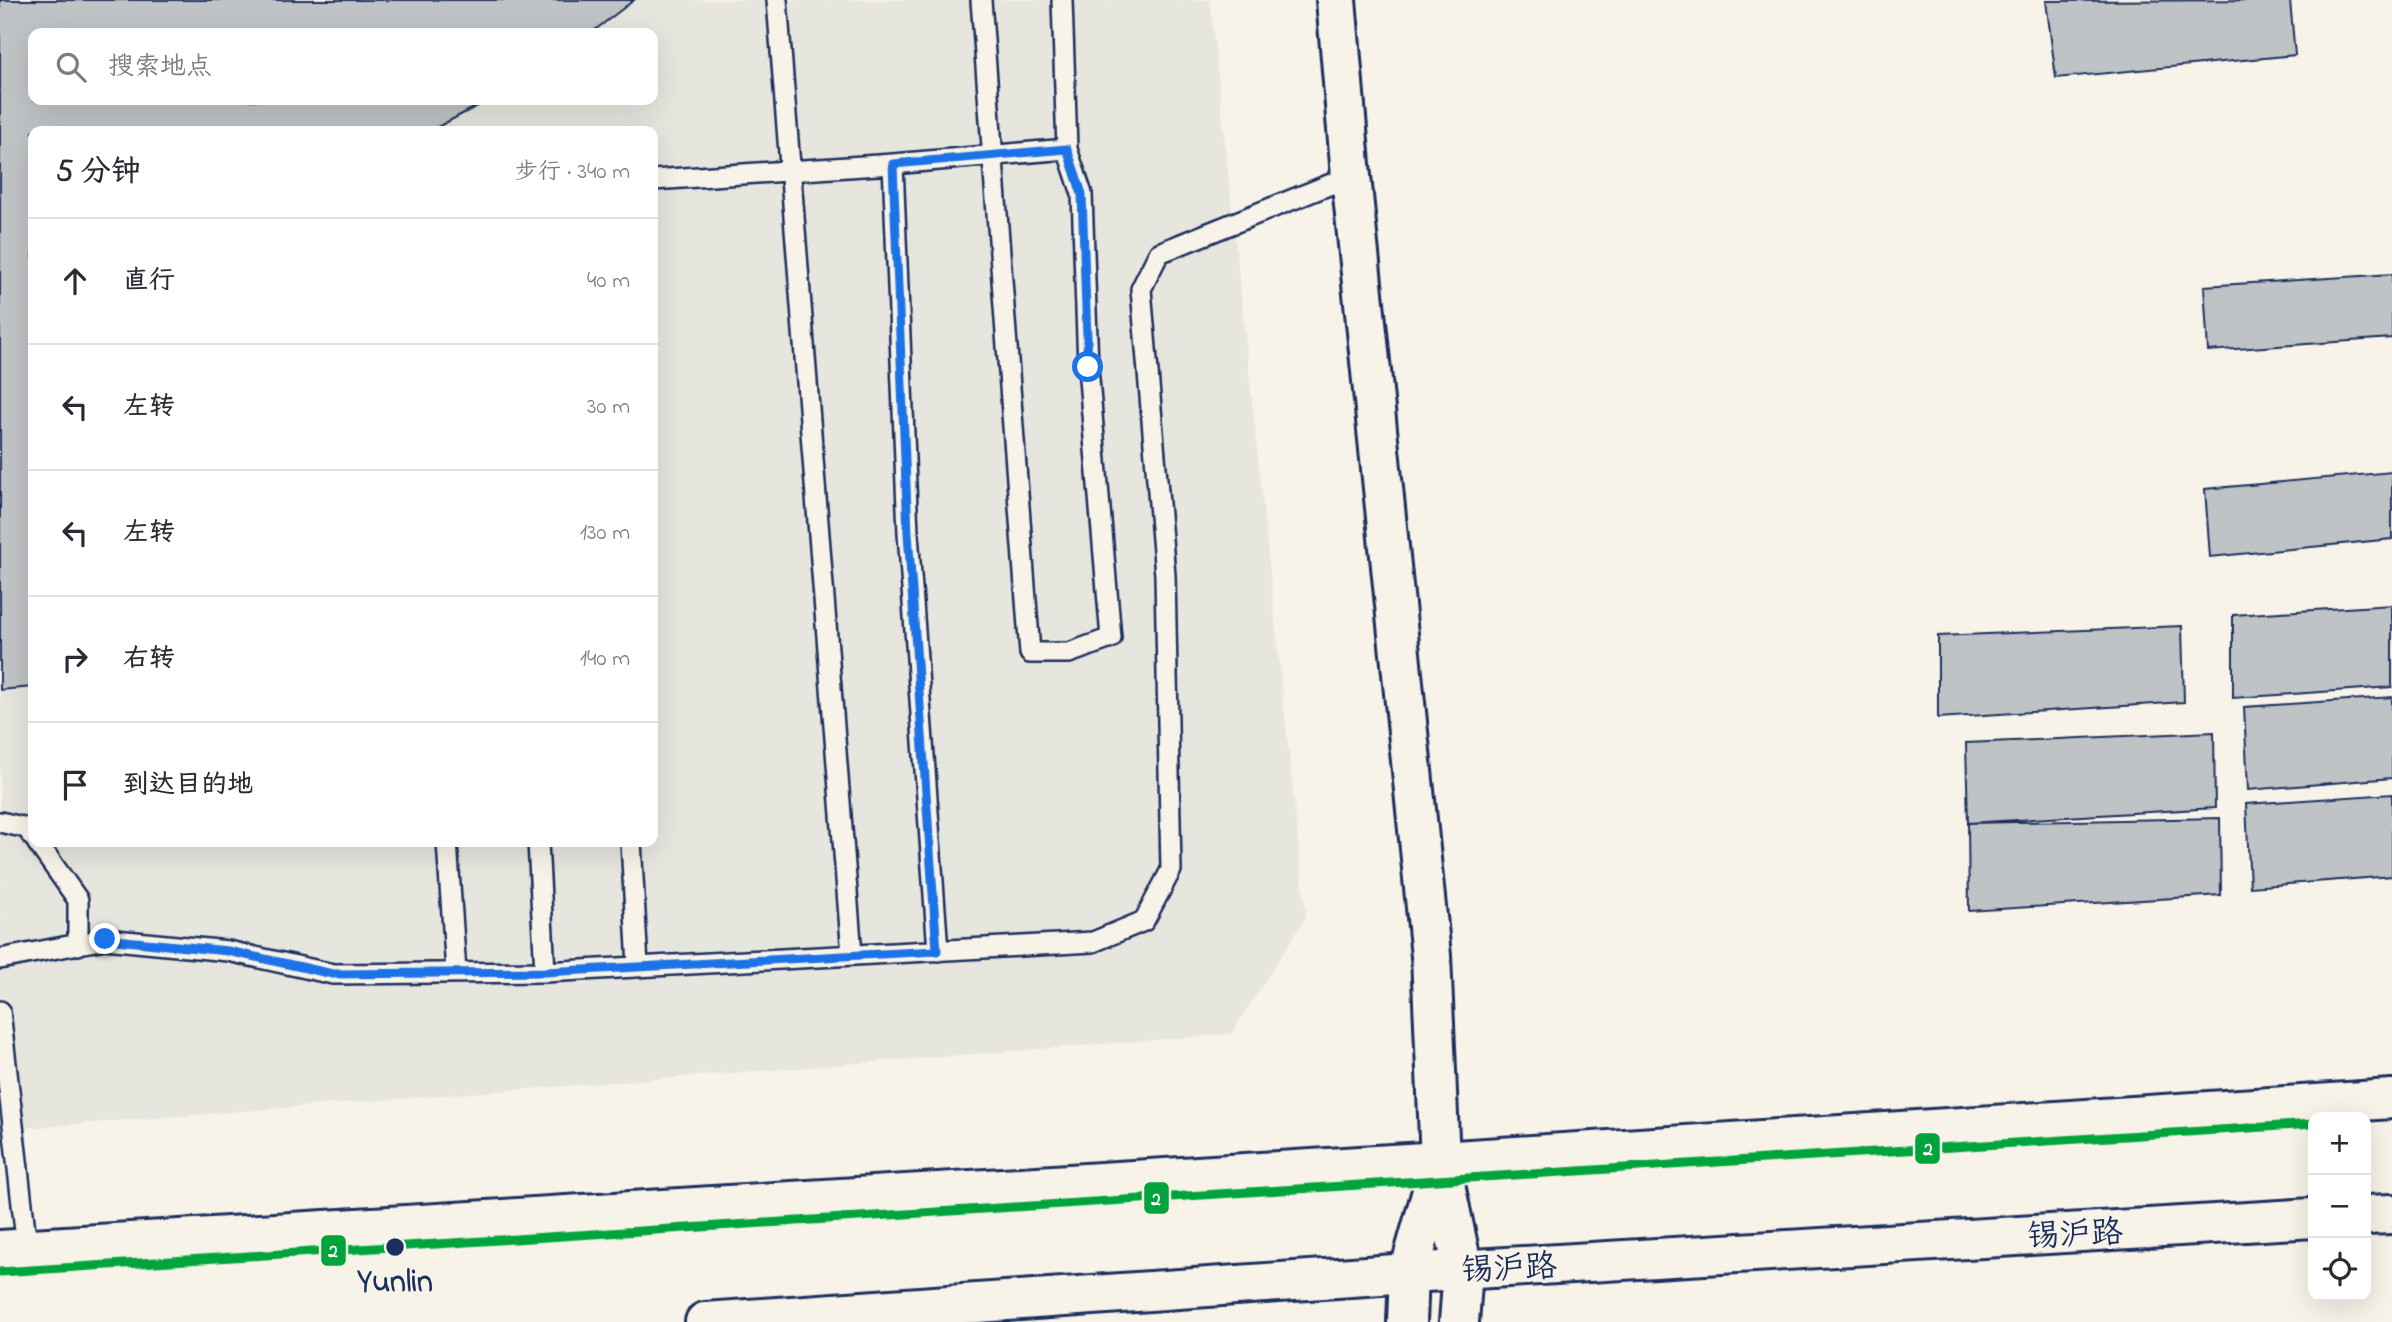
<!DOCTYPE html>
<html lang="zh">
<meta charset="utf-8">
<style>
body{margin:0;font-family:"Indie Flower","LXGW WenKai TC",sans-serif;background:#f2f2f3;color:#2b2b33}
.controls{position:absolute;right:21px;bottom:21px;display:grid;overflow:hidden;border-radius:14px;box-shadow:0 7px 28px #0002}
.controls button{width:63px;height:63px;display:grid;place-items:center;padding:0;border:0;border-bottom:2px solid #e1e1e2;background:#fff;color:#2b2b33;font:35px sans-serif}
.stop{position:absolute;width:21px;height:21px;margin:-16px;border:5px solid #1a73e8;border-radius:50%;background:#fff}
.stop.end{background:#1a73e8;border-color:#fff;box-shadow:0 2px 7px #0008}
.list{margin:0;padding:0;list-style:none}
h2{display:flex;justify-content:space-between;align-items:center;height:91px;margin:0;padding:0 28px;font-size:30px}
h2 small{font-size:23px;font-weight:400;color:#7c7c81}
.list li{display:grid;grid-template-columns:46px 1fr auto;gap:21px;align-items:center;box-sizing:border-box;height:126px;padding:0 28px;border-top:2px solid #e1e1e2}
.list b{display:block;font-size:26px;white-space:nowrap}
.list em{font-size:23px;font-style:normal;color:#7c7c81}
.icon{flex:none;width:38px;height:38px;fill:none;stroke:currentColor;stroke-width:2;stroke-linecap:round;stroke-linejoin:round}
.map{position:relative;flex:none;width:2392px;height:1322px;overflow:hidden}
.search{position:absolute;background:#fff;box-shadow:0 7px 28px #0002;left:28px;top:28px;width:630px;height:77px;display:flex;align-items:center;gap:18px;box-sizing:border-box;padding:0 24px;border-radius:14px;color:#7c7c81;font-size:26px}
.panel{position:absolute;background:#fff;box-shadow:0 7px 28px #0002;left:28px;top:126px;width:630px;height:721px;border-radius:14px}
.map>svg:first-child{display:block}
</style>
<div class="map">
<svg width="2392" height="1322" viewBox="0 0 2392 1322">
<rect width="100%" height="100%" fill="#f7f3e8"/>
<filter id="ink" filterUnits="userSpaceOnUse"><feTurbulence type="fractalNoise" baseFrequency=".0143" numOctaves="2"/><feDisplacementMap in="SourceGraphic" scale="14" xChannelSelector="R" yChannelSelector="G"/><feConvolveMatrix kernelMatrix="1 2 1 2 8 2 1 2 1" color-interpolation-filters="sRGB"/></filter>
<g filter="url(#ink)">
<path fill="#e6e5de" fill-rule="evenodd" d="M0,0H1210L1306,917L1231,1034L0,1130ZM33,33H653V100H33ZM33,131H653V842H33Z"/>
<path fill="#c0c3c5" stroke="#1b2f5e" stroke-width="2" d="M0,0H634L591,33H33V100H489L430,131H33V687L0,690Z
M2290,0L2295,55L2056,78L2046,1Z
M2392,274V338L2208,351L2204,286Z
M2392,472V539L2210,557L2205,489Z
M2392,605V687L2233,698V615Z
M2182,626L2184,702L1938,718V636Z
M2392,697V778L2248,790L2244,707Z
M2214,732L2215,808L1968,823L1966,743Z
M2392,794V876L2250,887L2246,804Z
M2220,818L2221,895L1969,911L1968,823Z"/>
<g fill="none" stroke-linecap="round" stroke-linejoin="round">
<defs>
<path id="service" d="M777,0L852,955
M981,0L1030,653H1069L1111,638L1088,367L1082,194L1067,149L1062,0
M893,164L908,533L938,951
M653,180L893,164L1067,149
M0,822L27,828L33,837
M37,842L78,900V945
M447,842L456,972
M538,842L545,972
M631,842L638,966
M0,959L105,939L228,951L333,974L545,972L1093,942L1144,921L1171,870L1165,575L1141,289L1159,253L1351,176
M0,1011L27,1248"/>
<path id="tertiary" d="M1336,0L1351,176L1431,956L1440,1161L1463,1270L1459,1322
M1407,1322L1409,1273L1438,1170"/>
<path id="primary" d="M2366,1215L2392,1214
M0,1250L1440,1161L2392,1099
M705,1322L1409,1273L2313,1218"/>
</defs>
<use href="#service" stroke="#1b2f5e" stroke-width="24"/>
<use href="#tertiary" stroke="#1b2f5e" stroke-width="44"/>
<use href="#primary" stroke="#1b2f5e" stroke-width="44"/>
<use href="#service" stroke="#f7f3e8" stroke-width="19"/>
<use href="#tertiary" stroke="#f7f3e8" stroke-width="38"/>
<use href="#primary" stroke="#f7f3e8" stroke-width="38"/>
<defs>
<path id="metro-1" d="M0,1272L2313,1124"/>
</defs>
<use href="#metro-1" stroke="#f7f3e8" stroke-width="14"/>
<use href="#metro-1" stroke="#00a43c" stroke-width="9"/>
</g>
</g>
<g fill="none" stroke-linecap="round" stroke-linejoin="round" filter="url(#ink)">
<path stroke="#1a73e8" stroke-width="9" d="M105,939L228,951L333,974L545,972L937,951L908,533L893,164L1067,149L1082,194L1088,367"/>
</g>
<circle fill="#1b2f5e" stroke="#f7f3e8" stroke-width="2.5" cx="395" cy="1247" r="10"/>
<g text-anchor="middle" stroke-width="7" stroke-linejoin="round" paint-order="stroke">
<g font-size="32" fill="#1b2f5e" stroke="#f7f3e8">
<text transform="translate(2075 1233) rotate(-3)" y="11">锡沪路</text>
<text transform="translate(1509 1267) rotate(-3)" y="11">锡沪路</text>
</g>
<g font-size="32" font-weight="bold" fill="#1b2f5e" stroke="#f7f3e8">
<text x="395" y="1291">Yunlin</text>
</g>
</g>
<g stroke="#f7f3e8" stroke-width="2.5">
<rect x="1914" y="1132" width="27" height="33" rx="7" fill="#00a43c"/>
<rect x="1143" y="1181" width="27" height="34" rx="7" fill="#00a43c"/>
<rect x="320" y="1234" width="27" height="33" rx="7" fill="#00a43c"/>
</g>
<g font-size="19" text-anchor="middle" font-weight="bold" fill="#fff">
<text x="1928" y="1155">2</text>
<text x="1156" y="1205">2</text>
<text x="333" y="1257">2</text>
</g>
</svg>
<div class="controls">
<button>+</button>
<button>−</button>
<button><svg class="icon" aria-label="locate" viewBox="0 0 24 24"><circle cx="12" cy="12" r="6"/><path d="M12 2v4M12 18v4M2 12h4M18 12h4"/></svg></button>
</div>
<div class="stop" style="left:1088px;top:367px"></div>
<div class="stop end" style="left:105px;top:939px"></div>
<div class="search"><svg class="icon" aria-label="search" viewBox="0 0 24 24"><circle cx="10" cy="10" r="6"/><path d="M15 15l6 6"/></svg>搜索地点</div>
<section class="panel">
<h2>5 分钟<small>步行 · 340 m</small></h2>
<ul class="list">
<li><svg class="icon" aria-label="ahead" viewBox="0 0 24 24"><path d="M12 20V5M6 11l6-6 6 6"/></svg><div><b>直行</b></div><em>40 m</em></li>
<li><svg class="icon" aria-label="left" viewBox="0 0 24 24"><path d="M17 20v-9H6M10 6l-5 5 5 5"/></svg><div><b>左转</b></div><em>30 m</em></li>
<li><svg class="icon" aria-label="left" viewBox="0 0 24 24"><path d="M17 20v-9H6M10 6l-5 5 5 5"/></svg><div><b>左转</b></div><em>130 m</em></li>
<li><svg class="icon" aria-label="right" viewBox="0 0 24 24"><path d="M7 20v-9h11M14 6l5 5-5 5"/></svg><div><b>右转</b></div><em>140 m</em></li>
<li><svg class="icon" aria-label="arrive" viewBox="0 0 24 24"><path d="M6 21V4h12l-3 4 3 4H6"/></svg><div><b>到达目的地</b></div></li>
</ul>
</section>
</div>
